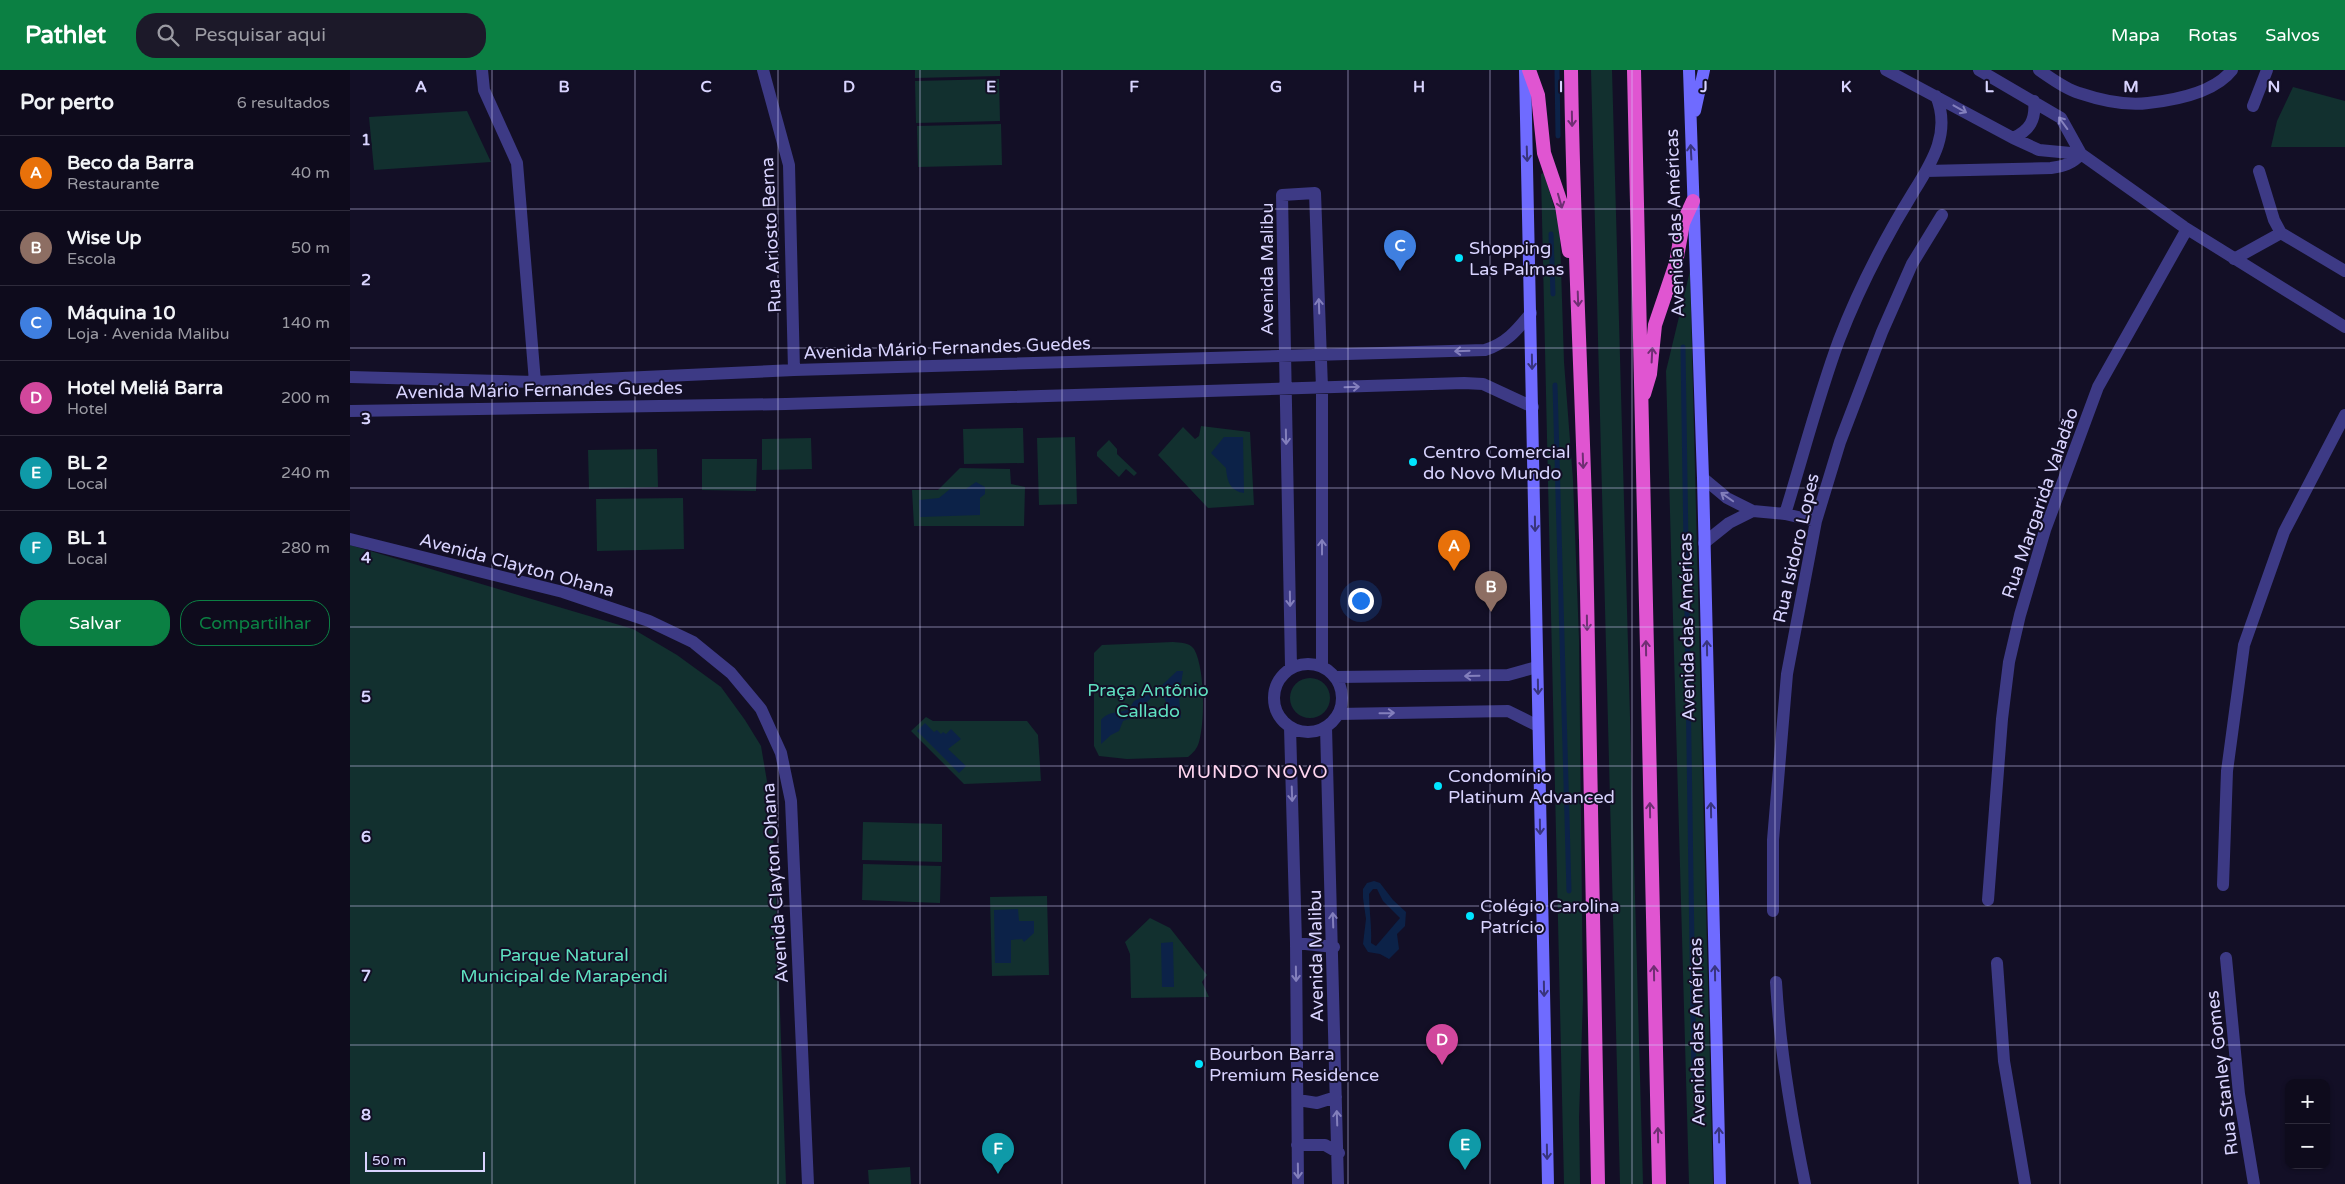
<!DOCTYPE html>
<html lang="pt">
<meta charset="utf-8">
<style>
body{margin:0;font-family:"Varela Round",sans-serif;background:#1c1929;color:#f1f3f6}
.controls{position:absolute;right:15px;bottom:15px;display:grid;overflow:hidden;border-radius:10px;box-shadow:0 1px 4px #0004}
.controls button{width:45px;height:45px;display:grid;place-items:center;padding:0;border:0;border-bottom:1px solid #2e2b3b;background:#0e0b1c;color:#f1f3f6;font:25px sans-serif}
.scale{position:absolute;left:15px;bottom:12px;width:120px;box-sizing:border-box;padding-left:5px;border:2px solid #d9d4ff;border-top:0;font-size:14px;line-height:18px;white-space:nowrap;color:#d9d4ff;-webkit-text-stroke:4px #130f26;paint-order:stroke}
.you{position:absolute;left:1010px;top:530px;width:18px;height:18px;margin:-12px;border:4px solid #fff;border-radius:50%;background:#1a73e8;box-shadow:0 0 0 8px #1a73e833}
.badge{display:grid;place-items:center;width:32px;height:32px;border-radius:50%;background:#0b8043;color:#fff;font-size:16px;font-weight:700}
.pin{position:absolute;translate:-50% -41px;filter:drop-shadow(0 1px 2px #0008)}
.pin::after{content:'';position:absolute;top:26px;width:18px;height:15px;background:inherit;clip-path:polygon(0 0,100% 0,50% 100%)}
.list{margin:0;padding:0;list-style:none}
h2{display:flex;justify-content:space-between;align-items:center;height:65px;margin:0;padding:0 20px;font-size:21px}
h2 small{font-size:16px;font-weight:400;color:#9b9ba3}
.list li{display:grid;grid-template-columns:32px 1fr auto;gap:15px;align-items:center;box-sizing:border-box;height:75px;padding:0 20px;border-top:1px solid #2e2b3b}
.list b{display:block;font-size:19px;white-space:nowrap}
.list p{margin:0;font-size:16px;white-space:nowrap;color:#9b9ba3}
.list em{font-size:16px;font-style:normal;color:#9b9ba3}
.actions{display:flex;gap:10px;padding:15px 20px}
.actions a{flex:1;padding:11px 0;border:1px solid #0b8043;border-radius:20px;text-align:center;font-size:18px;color:#0b8043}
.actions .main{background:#0b8043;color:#fff}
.icon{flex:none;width:28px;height:28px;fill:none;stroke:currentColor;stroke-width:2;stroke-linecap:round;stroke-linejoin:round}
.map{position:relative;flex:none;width:1995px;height:1114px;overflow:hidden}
header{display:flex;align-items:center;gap:30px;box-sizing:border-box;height:70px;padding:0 25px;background:#0b8043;color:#fff}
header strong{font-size:24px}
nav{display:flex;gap:28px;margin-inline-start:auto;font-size:18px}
.search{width:350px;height:45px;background:#1c1929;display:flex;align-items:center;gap:12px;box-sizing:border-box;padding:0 18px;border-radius:20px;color:#9b9ba3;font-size:19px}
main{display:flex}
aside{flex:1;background:#0e0b1c}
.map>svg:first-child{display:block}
</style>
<header>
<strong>Pathlet</strong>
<div class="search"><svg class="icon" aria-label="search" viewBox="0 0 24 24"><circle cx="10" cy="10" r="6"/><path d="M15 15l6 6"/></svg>Pesquisar aqui</div>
<nav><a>Mapa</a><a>Rotas</a><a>Salvos</a></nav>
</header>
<main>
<aside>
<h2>Por perto<small>6 resultados</small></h2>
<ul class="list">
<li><span class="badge" style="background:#e8710a">A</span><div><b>Beco da Barra</b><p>Restaurante</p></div><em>40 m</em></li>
<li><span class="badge" style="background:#8d6e63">B</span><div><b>Wise Up</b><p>Escola</p></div><em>50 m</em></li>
<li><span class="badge" style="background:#3f7fe0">C</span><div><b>Máquina 10</b><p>Loja · Avenida Malibu</p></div><em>140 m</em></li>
<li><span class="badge" style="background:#d1479c">D</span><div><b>Hotel Meliá Barra</b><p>Hotel</p></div><em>200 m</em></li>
<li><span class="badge" style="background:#0f9aa8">E</span><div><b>BL 2</b><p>Local</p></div><em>240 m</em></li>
<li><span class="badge" style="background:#0f9aa8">F</span><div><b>BL 1</b><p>Local</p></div><em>280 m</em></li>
</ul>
<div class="actions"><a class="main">Salvar</a><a>Compartilhar</a></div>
</aside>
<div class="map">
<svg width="1995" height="1114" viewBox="0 0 1995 1114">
<rect width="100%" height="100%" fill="#130f26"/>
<path fill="#12302f" d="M565,0H650V6L565,8Z
M1241,0H1262L1293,1114H1270Z
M649,9L650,51L566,53L565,11Z
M1943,17L1995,31V77H1921L1927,51Z
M117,41L141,92L24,100L19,47Z
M651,54L652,95L568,97L567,56Z
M1194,103L1208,150L1210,167L1214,292L1223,410L1229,569L1233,929L1229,1047L1230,1114H1214L1191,104Z
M1340,201L1363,1114H1339L1316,301Z
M851,356L900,362L904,435L858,438L808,385L833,357L845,369L849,366Z
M673,358L674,393L614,394L613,359Z
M725,367L727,434L689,435L687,368Z
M461,368L462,399L412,400V369Z
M759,370L767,379V384L787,403L784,406L776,399L769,407L747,386V382Z
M307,379L308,417L239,419L238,380Z
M352,389H407L406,421L352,420Z
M610,398L660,399L661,414L675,417L674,456H564L562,420H588Z
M333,428L334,479L247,481L246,429Z
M0,475L283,559L327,585L371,617L395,650L411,676L421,735L425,797L436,1114H0Z
M823,572C830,573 839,572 844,579C855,598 855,651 849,672C847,679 843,683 838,687L777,689L749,686L744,676V583L752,575Z
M940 628a20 20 0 1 1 40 0a20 20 0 1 1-40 0Z
M576,647L583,651H677L688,665L691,711L614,714L561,661Z
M513,752L592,754V792L512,790Z
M513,794L591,796L590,833L512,830Z
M697,826L699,905L642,906L640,827Z
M800,848L820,858L857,905L852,912L859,927L781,928L780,884L775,872Z
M560,1097L561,1114H519L518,1100Z"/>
<path fill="#0c2248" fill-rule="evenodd" d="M874,367H893L894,423C880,421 877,411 876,398L861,383Z
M626,412L635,417V424L630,428V445L570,447L569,430L589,428L600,419H616Z
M827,601H833L829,628L831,648L821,644L814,627C797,624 797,634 789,645L773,651L769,661L761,665L751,674V650C760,640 768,644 779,639L784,631L807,620Z
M575,653L584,662L587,660L591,664L593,662L596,664L601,659L611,669L598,679L616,696L609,703L567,661Z
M1024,811L1030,813L1043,830L1056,842L1055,856L1047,864L1049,879L1039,889L1030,884L1018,882L1013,874L1016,849L1013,828V819L1017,813ZM1023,819H1027L1033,831L1050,848L1026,876L1021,873C1022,856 1019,840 1019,824Z
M668,839L669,851H684V863L674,872L672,869L661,870V893H645L644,840Z
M823,872L824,917H812L811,873Z"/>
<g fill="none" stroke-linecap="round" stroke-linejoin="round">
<path stroke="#0c2248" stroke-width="5" d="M1207,0L1208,66
M1201,164L1203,224
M1333,277L1344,1010
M1205,315L1219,821"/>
<path stroke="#3d3a85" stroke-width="12" d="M132,0L134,20L167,93L185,312
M413,0L439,95L444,300
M1536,0L1663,68L1689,80L1731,84
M1629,0L1711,48L1731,84L1834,157L1995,257
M1689,0C1701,8 1715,19 1729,23C1750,30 1776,36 1798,33C1825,30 1865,22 1882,0
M1903,36L1917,0
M1663,68C1680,60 1686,50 1684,31
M1576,101L1701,98C1714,96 1722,94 1731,84
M1909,101L1924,150L1931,163
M1884,189L1931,163L1995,201
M0,307L185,312L444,300L1135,280C1157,273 1167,260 1181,243
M0,341L436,334L1114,313L1133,314L1183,337
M1353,408L1377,428L1403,441L1435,444L1466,451
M1435,444C1453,386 1468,327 1489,270C1509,218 1535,168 1564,121C1583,91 1601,61 1586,26
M0,469L213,522L299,551L343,572L381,603L411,639L431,683L441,731L458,1114
M1354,473L1379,453L1403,441
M924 628a34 34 0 1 1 68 0a34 34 0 1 1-68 0Z
M941,597L932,125L965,123L972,318V596
M986,607L1158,605L1187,597
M988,644L1158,641L1188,656
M940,657L946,873L948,1114
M976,657L988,1114
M1873,815L1877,701L1894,575L1934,462L1995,345
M1638,830L1652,649L1659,592L1670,545L1695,460L1748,317L1837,159
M1423,841V770L1437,604L1466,451L1490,372L1532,262L1562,194L1592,145
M946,873L984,877
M1876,888L1889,1024L1904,1114
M1647,893L1654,991L1675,1114
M1426,912C1430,981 1441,1046 1455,1114
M948,1030L967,1033L986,1027
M947,1075H975L989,1083"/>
<path stroke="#6f6bff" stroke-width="12" d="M1175,0L1198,1114
M1339,0L1353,408L1370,1114
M1345,41L1354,0"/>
<path stroke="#e055d1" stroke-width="14" d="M1179,0L1188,25L1194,83L1212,136L1219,181
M1221,0C1223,157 1232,313 1236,470C1242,685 1242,899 1248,1114
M1284,0L1309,1114
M1294,324L1300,304L1305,255L1326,193L1333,153L1343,131"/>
</g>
<defs><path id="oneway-shaft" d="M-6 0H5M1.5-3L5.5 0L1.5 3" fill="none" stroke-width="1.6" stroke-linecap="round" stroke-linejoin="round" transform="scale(1.25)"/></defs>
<g stroke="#837fbc">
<use href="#oneway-shaft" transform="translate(1610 39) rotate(29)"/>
<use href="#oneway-shaft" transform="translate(1713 53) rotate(-126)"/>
<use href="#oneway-shaft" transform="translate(969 236) rotate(-92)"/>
<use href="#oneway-shaft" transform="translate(1112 281) rotate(178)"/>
<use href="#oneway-shaft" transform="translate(1002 317) rotate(-2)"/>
<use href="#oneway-shaft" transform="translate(936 367) rotate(89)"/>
<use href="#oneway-shaft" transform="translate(1377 427) rotate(-145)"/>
<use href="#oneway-shaft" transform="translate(972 477) rotate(-90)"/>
<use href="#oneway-shaft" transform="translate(940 529) rotate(89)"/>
<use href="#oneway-shaft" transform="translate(1122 606) rotate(179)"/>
<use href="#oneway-shaft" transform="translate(1037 643) rotate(-1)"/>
<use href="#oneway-shaft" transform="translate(942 724) rotate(88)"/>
<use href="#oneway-shaft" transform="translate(983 850) rotate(-92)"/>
<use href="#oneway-shaft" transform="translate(946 904) rotate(89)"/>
<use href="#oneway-shaft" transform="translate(987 1048) rotate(-92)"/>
<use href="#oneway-shaft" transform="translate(948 1101) rotate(89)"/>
</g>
<g stroke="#6f2e73">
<use href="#oneway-shaft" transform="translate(1222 49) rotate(89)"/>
<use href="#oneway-shaft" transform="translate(1210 131) rotate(74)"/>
<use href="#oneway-shaft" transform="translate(1228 229) rotate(88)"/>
<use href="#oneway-shaft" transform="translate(1302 285) rotate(-87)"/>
<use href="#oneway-shaft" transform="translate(1233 391) rotate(88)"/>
<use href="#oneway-shaft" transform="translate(1237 553) rotate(89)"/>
<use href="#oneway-shaft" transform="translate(1296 578) rotate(-91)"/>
<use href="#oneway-shaft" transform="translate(1300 740) rotate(-91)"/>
<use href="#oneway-shaft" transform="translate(1304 903) rotate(-91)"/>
<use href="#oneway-shaft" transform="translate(1308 1065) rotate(-91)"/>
</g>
<g stroke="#38347d">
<use href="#oneway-shaft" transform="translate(1341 82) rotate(-93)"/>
<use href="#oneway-shaft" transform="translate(1177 84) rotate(88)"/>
<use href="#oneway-shaft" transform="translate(1182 292) rotate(89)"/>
<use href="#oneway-shaft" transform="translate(1185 454) rotate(89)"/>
<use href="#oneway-shaft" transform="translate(1357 578) rotate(-91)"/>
<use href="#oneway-shaft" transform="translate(1188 617) rotate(89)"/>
<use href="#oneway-shaft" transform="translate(1361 740) rotate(-91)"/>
<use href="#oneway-shaft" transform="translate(1190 757) rotate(89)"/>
<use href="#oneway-shaft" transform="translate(1365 903) rotate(-91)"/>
<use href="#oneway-shaft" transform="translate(1194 919) rotate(89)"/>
<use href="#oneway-shaft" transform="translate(1369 1065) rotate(-91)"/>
<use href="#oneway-shaft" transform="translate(1197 1082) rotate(89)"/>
</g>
<path fill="none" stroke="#d9d4ff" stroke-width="1" stroke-opacity="0.55" d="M142,0V1114M285,0V1114M428,0V1114M570,0V1114M712,0V1114M855,0V1114M998,0V1114M1140,0V1114M1282,0V1114M1425,0V1114M1568,0V1114M1710,0V1114M1852,0V1114M0,139H1995M0,278H1995M0,418H1995M0,557H1995M0,696H1995M0,836H1995M0,975H1995"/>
<g fill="#00e5ff" stroke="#130f26" stroke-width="2">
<circle cx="1109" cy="188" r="5"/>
<circle cx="1063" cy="392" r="5"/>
<circle cx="1088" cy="716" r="5"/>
<circle cx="1120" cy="846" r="5"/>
<circle cx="849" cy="994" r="5"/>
</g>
<g text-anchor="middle" stroke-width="4" stroke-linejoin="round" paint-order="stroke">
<g font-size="18" fill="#d9d4ff" stroke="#130f26">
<text transform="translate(1325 153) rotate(-92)" y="6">Avenida das Américas</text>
<text transform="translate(421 165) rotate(-93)" y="6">Rua Ariosto Berna</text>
<text transform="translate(917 199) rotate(-90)" y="6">Avenida Malibu</text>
<text transform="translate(597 278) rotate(-2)" y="6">Avenida Mário Fernandes Guedes</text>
<text transform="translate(189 320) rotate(-1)" y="6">Avenida Mário Fernandes Guedes</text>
<text transform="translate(1690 433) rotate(-71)" y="6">Rua Margarida Valadão</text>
<text transform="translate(1446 478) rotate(-77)" y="6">Rua Isidoro Lopes</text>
<text transform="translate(167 495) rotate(15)" y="6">Avenida Clayton Ohana</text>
<text transform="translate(1337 557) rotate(-91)" y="6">Avenida das Américas</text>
<text transform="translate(425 813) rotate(-94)" y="6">Avenida Clayton Ohana</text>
<text transform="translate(966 886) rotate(-91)" y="6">Avenida Malibu</text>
<text transform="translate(1347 962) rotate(-91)" y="6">Avenida das Américas</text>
<text transform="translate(1872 1003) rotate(-97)" y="6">Rua Stanley Gomes</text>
</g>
<g font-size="18" fill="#d9d4ff" stroke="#130f26" text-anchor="start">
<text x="1119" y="184">Shopping<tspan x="1119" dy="21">Las Palmas</tspan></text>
<text x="1073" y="388">Centro Comercial<tspan x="1073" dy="21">do Novo Mundo</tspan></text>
<text x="1098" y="712">Condomínio<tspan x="1098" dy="21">Platinum Advanced</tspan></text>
<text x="1130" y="842">Colégio Carolina<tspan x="1130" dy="21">Patrício</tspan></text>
<text x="859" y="990">Bourbon Barra<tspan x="859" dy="21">Premium Residence</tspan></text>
</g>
<g font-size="18" fill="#5fe0c0" stroke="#130f26">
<text x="798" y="626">Praça Antônio<tspan x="798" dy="21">Callado</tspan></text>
<text x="214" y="891">Parque Natural<tspan x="214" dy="21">Municipal de Marapendi</tspan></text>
</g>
<g font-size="19" letter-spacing="1" fill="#ffd6f0" stroke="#130f26">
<text x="903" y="708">MUNDO NOVO</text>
</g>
</g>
<g font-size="16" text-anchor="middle" font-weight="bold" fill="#d9d4ff" stroke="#130f26" stroke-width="4" stroke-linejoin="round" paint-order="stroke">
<text x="71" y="22">A</text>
<text x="214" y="22">B</text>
<text x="356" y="22">C</text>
<text x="499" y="22">D</text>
<text x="641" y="22">E</text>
<text x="784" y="22">F</text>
<text x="926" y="22">G</text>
<text x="1069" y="22">H</text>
<text x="1211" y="22">I</text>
<text x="1354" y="22">J</text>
<text x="1496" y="22">K</text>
<text x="1639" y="22">L</text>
<text x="1781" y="22">M</text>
<text x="1924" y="22">N</text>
<text x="16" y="75">1</text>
<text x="16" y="215">2</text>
<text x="16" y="354">3</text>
<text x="16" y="493">4</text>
<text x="16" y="632">5</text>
<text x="16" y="772">6</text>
<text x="16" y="911">7</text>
<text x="16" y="1050">8</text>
</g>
</svg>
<div class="controls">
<button>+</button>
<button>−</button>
</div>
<div class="scale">50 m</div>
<div class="you"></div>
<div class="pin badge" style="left:1104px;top:501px;background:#e8710a">A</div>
<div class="pin badge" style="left:1141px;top:542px;background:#8d6e63">B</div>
<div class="pin badge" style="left:1050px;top:201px;background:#3f7fe0">C</div>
<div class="pin badge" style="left:1092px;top:995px;background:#d1479c">D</div>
<div class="pin badge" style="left:1115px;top:1100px;background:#0f9aa8">E</div>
<div class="pin badge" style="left:648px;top:1104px;background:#0f9aa8">F</div>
</div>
</main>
